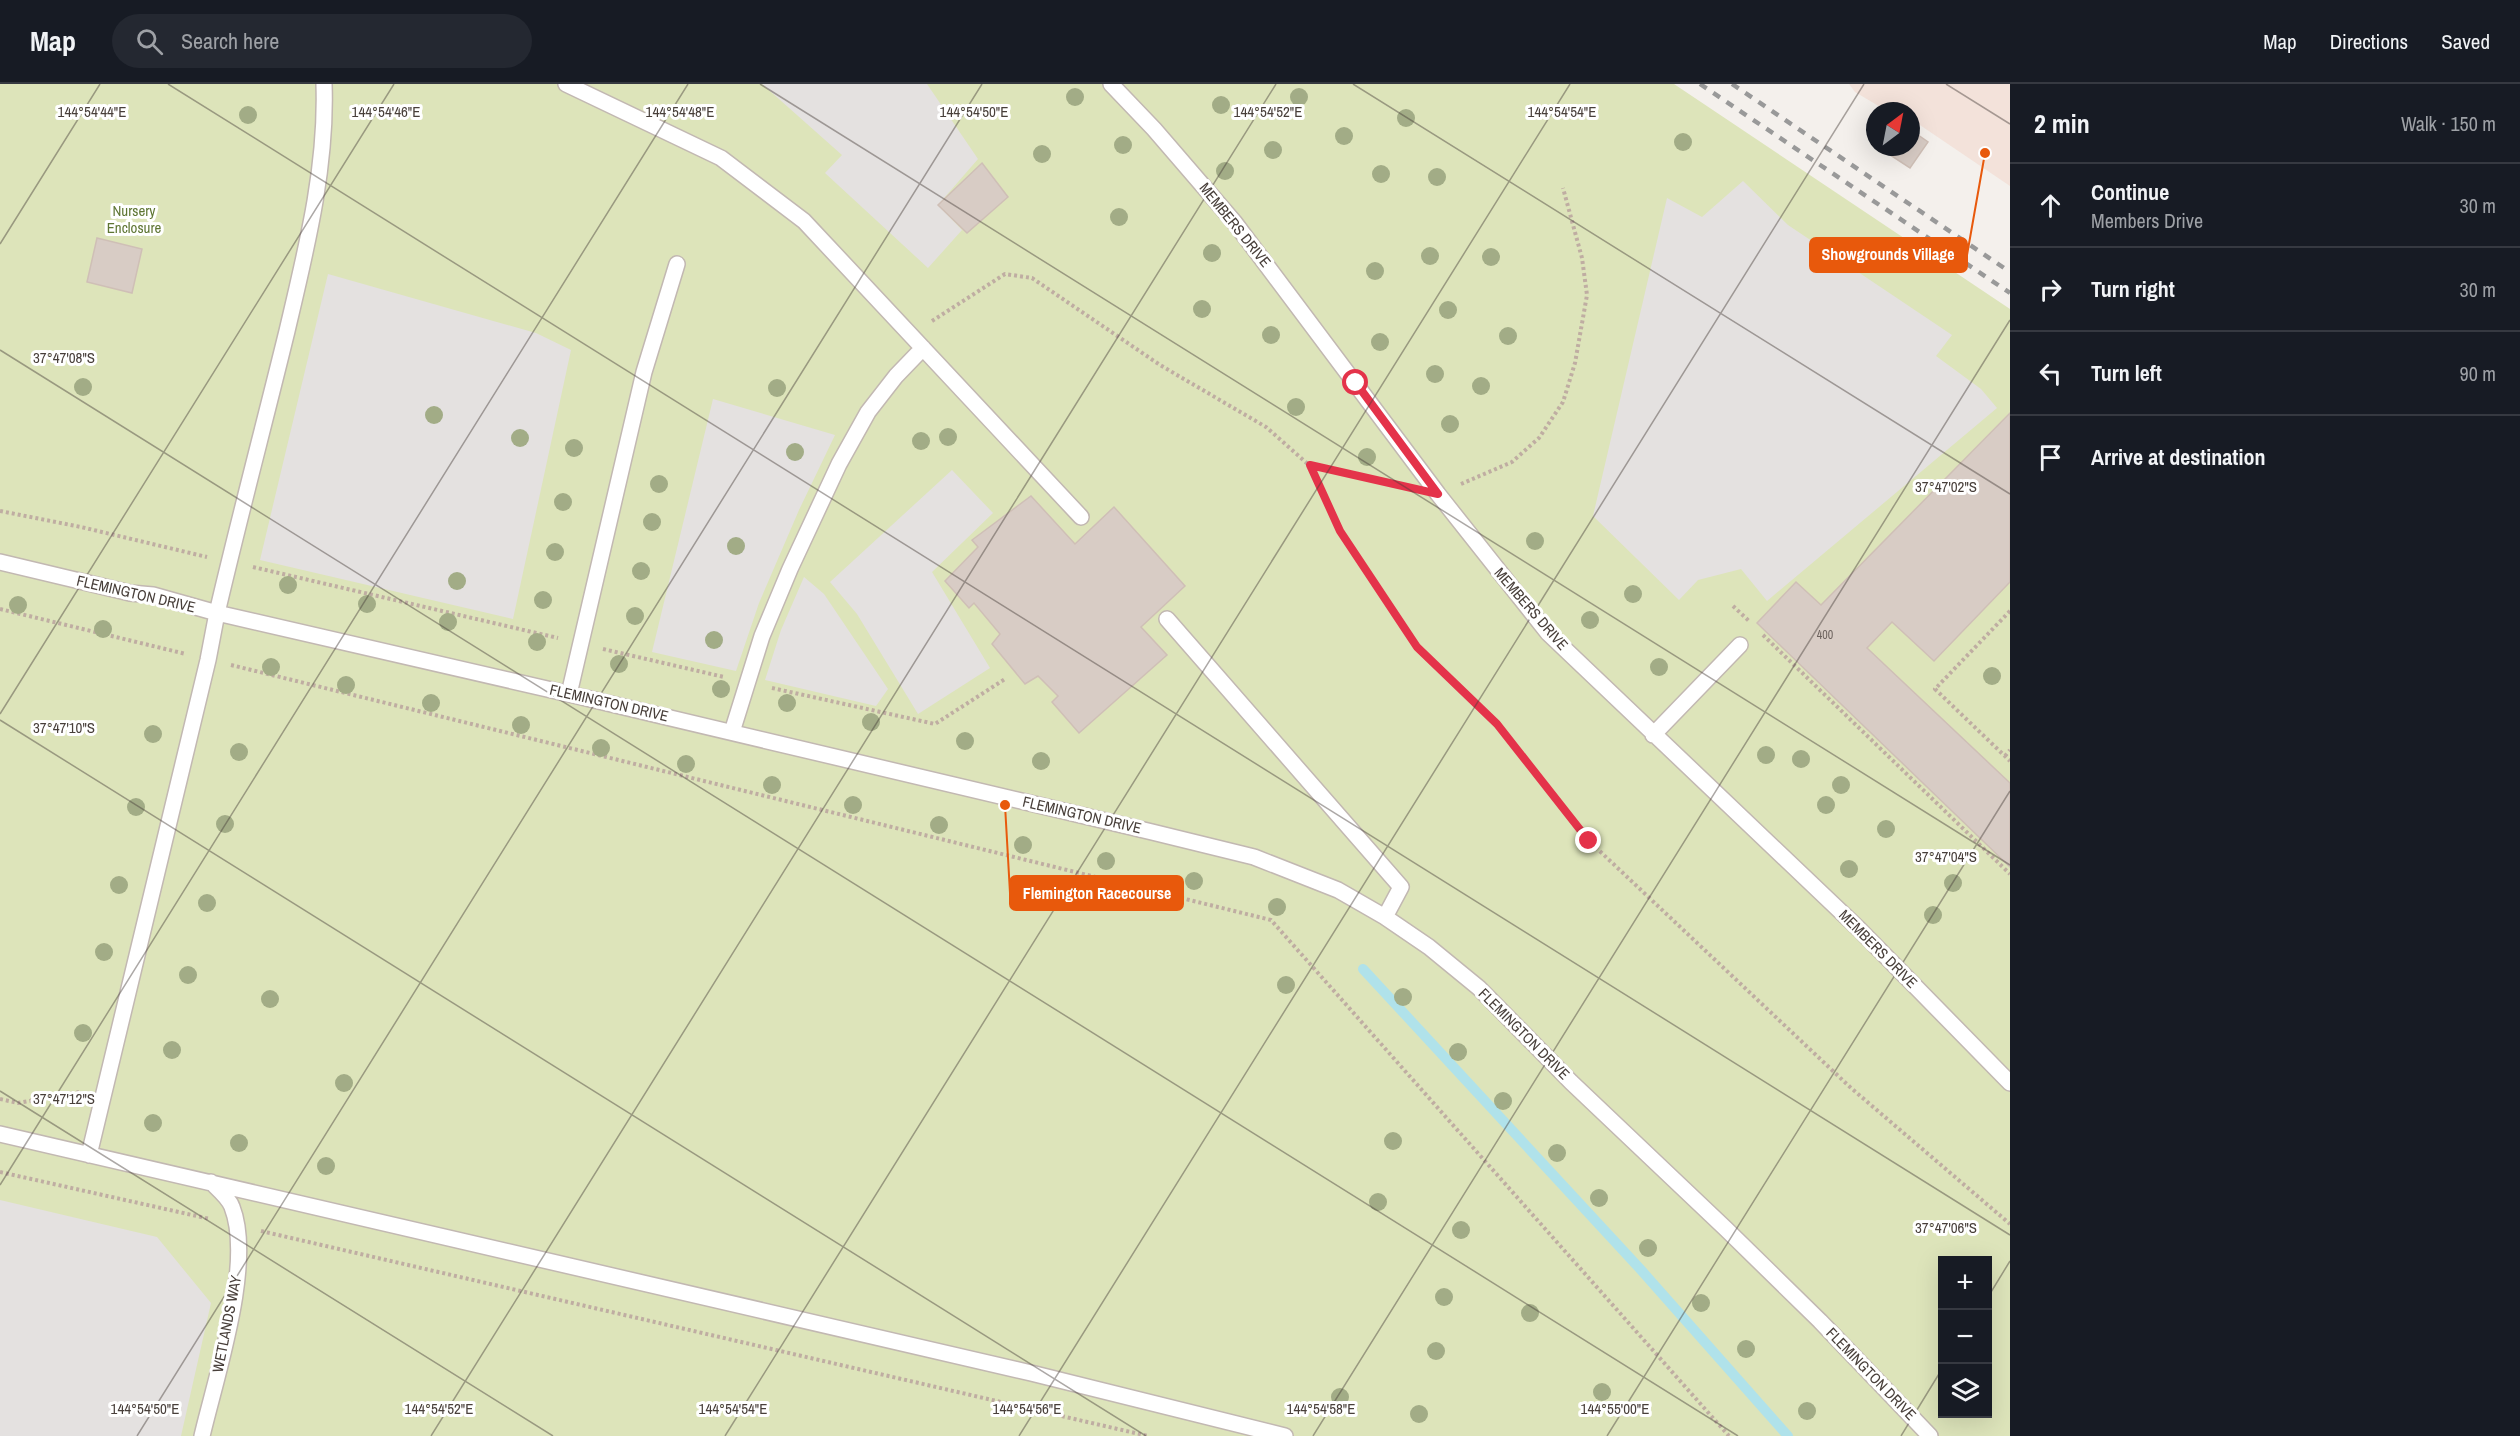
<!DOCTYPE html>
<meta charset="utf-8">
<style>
body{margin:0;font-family:"Archivo Narrow",sans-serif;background:#242831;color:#f1f3f6}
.controls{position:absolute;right:18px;bottom:18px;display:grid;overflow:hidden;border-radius:0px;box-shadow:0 6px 24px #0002}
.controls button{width:54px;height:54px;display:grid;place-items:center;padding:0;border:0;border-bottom:2px solid #363941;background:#171b24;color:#f1f3f6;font:30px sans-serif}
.compass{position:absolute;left:1866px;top:18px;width:54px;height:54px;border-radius:50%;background:#171b24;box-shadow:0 6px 24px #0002;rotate:32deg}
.stop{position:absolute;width:18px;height:18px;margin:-14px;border:4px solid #e4334a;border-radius:50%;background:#fff}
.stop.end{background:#e4334a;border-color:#fff;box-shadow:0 2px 6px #0008}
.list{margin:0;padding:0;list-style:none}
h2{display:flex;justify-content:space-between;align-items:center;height:78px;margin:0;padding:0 24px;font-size:26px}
h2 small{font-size:20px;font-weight:400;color:#9ea1a6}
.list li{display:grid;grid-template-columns:39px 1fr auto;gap:18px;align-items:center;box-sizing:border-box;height:84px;padding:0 24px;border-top:2px solid #363941}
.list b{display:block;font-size:22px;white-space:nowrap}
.list p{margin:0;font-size:20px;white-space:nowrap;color:#9ea1a6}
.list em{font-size:20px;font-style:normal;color:#9ea1a6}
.icon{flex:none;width:33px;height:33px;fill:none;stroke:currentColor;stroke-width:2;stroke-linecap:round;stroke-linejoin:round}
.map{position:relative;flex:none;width:2010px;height:1352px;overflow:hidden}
header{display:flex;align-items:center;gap:36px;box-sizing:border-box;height:84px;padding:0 30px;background:#171b24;border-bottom:2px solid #363941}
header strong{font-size:28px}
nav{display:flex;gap:33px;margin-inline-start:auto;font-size:21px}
.search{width:420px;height:54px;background:#242831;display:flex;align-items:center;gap:15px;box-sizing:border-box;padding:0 21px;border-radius:33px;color:#9ea1a6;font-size:22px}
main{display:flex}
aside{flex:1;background:#171b24}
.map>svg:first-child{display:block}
</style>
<header>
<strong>Map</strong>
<div class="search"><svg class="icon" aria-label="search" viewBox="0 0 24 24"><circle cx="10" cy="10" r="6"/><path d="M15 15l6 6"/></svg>Search here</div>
<nav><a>Map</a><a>Directions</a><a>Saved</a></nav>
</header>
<main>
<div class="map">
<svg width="2010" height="1352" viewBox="0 0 2010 1352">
<rect width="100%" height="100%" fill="#f4f0ec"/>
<path fill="#f3e2da" d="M1849,0H2010V102L1911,35V27H1887L1855,8Z"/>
<path fill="#dde4ba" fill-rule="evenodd" d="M0,0H1674L2010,225V1352H0ZM1942,1176H1988V1330H1942Z"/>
<path fill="#e4e1e0" d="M762,0H927L978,75L938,121L962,146L928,184L825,89L842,71Z
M1743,97L1788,141L1952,251L1936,272L1981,305L1997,324L1767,517L1741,485L1698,496L1679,516L1593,432L1667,114L1702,133Z
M328,190L536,249L571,266L513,535L260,476Z
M713,315L835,351L799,426L759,519L736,587L652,568Z
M952,386L993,429L932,488L990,584L918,630L857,530L830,498Z
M804,493L824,510L888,605L876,622L765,596L781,546Z
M0,1116L157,1153L211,1219L181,1352H0Z"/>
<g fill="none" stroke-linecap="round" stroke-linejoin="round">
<path stroke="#b0e2ea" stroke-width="10" d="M1363,885L1642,1187L1788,1352"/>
</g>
<path fill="#d8ccc5" stroke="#cfbfb6" stroke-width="1.5" d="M1911,46L1928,58L1910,84L1884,67L1886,63H1911Z
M982,79L1008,113L967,149L938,121Z
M97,154L142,165L132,209L87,198Z
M2010,329V498L1934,577L1892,538L1867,564L2010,699V783L1757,539L1796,498L1821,521Z
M1031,412L1075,460L1114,423L1185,502L1141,543L1167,571L1079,649L1052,618L1058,612L1038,592L1025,600L992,560L1000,550L974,519L969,524L945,497L978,463L972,456Z"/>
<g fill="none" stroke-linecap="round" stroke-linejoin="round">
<defs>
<path id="service" d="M566,0L721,74L804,137L1081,433
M1111,0L1154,45L1235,139L1438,410L1548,549L1859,845L2010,999
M0,478L130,509L153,511L217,529L569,610L1152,748L1254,773L1338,806L1385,833L1429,863L1479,904L1571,998L1726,1145L1820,1237L1930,1352
M1167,535L1401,803L1385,833
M569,610L644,288L677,180
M732,648L762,552L790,485L839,380L868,328L896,292L923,264
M1653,651L1740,561
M0,1050L1031,1289L1285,1352
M89,1071L208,576L217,529C239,435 264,341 287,247C306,166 327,84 324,0
M202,1352C216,1292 254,1179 232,1123C229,1114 218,1105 211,1098"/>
</defs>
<use href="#service" stroke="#c2b8b2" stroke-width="18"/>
<path stroke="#bfada2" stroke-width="4" stroke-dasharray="3 3" stroke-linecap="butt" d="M932,237L1005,190L1032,194L1160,281L1266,343L1309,381L1340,447L1417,563L1497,640L1589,757L1851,1004L2010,1140
M1310,381L1399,402
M1461,400L1512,378L1539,354L1563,318L1575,279L1587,211L1582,174L1563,104
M0,427L81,443L207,473
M253,483L558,554
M1733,522L1749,537
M0,525L186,570
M2010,527L1935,605L2010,677
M1763,551L2010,790
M603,565L724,593
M231,581L1271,836L1729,1352
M772,604L935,640L1005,595
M2005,672L2010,666
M0,1015L18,1019L79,1008
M0,1088L210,1135
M261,1147L1148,1352"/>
<use href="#service" stroke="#fff" stroke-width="15"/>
<path stroke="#999" stroke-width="4.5" stroke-dasharray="8 8" stroke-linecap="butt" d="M1700,0L2010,209
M1732,0L2010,188"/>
</g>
<g fill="#a2ac86">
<circle cx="1075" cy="13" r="9"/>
<circle cx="1299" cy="13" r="9"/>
<circle cx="1221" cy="21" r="9"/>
<circle cx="248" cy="31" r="9"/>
<circle cx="1406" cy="34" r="9"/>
<circle cx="1344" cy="52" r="9"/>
<circle cx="1683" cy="58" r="9"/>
<circle cx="1123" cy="61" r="9"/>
<circle cx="1273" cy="66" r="9"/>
<circle cx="1042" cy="70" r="9"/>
<circle cx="1225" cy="87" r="9"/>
<circle cx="1381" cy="90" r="9"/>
<circle cx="1437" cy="93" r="9"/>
<circle cx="1119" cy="133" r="9"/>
<circle cx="1212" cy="169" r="9"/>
<circle cx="1430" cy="172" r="9"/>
<circle cx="1491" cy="173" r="9"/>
<circle cx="1375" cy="187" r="9"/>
<circle cx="1202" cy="225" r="9"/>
<circle cx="1448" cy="226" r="9"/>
<circle cx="1271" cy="251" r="9"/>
<circle cx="1508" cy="252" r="9"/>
<circle cx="1380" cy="258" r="9"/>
<circle cx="1435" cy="290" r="9"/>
<circle cx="1481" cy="302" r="9"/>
<circle cx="83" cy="303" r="9"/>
<circle cx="777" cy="304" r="9"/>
<circle cx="1296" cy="323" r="9"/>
<circle cx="434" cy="331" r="9"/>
<circle cx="1450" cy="340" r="9"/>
<circle cx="948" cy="353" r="9"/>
<circle cx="520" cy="354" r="9"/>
<circle cx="921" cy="357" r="9"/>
<circle cx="574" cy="364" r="9"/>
<circle cx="795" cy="368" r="9"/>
<circle cx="1367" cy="373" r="9"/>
<circle cx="659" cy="400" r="9"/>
<circle cx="563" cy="418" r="9"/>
<circle cx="652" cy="438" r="9"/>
<circle cx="1535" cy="457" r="9"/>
<circle cx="736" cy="462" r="9"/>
<circle cx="555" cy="468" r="9"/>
<circle cx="641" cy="487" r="9"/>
<circle cx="457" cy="497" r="9"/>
<circle cx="288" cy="501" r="9"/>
<circle cx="1633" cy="510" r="9"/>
<circle cx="543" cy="516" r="9"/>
<circle cx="367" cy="520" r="9"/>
<circle cx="18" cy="521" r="9"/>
<circle cx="635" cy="532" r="9"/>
<circle cx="1590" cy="536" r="9"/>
<circle cx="448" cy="538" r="9"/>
<circle cx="103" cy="545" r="9"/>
<circle cx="714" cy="556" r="9"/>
<circle cx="537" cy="558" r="9"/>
<circle cx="619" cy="580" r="9"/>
<circle cx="271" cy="583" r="9"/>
<circle cx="1659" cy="583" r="9"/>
<circle cx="1992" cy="592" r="9"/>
<circle cx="346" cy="601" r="9"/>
<circle cx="721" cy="605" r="9"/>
<circle cx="431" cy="619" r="9"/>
<circle cx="787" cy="619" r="9"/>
<circle cx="871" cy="638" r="9"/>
<circle cx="521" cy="641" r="9"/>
<circle cx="153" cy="650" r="9"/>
<circle cx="965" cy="657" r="9"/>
<circle cx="601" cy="664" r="9"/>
<circle cx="239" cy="668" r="9"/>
<circle cx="1766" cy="671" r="9"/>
<circle cx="1801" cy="675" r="9"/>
<circle cx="1041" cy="677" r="9"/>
<circle cx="686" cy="680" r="9"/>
<circle cx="772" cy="701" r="9"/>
<circle cx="1841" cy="701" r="9"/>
<circle cx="853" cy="721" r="9"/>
<circle cx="1826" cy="721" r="9"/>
<circle cx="136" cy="723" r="9"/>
<circle cx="225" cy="740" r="9"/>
<circle cx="939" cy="741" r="9"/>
<circle cx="1886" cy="745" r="9"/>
<circle cx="1023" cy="761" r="9"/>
<circle cx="1106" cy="777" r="9"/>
<circle cx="1849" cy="785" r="9"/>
<circle cx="1194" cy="797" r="9"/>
<circle cx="1953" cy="799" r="9"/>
<circle cx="119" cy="801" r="9"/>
<circle cx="207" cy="819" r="9"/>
<circle cx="1277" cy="823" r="9"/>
<circle cx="1933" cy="831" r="9"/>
<circle cx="104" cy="868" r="9"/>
<circle cx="188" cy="891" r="9"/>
<circle cx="1286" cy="901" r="9"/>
<circle cx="1403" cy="913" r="9"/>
<circle cx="270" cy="915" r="9"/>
<circle cx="83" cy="949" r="9"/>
<circle cx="172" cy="966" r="9"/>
<circle cx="1458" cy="968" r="9"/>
<circle cx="344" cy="999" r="9"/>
<circle cx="1503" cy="1017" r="9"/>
<circle cx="153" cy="1039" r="9"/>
<circle cx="1393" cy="1057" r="9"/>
<circle cx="239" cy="1059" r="9"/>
<circle cx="1557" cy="1069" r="9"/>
<circle cx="326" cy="1082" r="9"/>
<circle cx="1599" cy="1114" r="9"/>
<circle cx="1378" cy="1118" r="9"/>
<circle cx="1461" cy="1146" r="9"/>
<circle cx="1648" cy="1164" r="9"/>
<circle cx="1444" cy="1213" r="9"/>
<circle cx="1701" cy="1219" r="9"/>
<circle cx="1530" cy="1229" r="9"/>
<circle cx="1746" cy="1265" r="9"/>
<circle cx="1436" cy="1267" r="9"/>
<circle cx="1602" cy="1308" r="9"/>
<circle cx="1340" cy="1313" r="9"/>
<circle cx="1807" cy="1327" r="9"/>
<circle cx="1419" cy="1330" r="9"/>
</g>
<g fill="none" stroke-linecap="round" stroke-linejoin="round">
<path stroke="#e4334a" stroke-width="8" d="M1356,299L1438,410L1310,381L1340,447L1417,563L1497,640L1589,757"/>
</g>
<path fill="none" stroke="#483f3a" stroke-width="1.5" stroke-opacity="0.45" d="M168,0L2010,1151M760,0L2010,781M1353,0L2010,410M1946,0L2010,40M0,160L100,0M0,266L1738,1352M0,630L394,0M0,636L1146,1352M0,1007L553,1352M0,1101L688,0M1988,1213L2010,1177M137,1352L982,0M431,1352L1276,0M725,1352L1570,0M1019,1352L1864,0M1313,1352L2010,236M1607,1352L2010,707M1901,1352L1942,1285"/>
<g text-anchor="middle" stroke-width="6" stroke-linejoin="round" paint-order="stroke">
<g font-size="12" fill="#6c625d">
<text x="1825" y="555">400</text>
</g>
<g font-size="15" fill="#5e7533" stroke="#fff">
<text x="134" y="132">Nursery<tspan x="134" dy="17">Enclosure</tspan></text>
</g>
<g font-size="15" fill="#483f3a" stroke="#fff">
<text transform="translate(1235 141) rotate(51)" y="5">MEMBERS DRIVE</text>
<text transform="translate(136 510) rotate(13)" y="5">FLEMINGTON DRIVE</text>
<text transform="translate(1531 525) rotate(49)" y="5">MEMBERS DRIVE</text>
<text transform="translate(609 619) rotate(13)" y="5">FLEMINGTON DRIVE</text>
<text transform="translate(1082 731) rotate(13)" y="5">FLEMINGTON DRIVE</text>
<text transform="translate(1878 865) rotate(45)" y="5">MEMBERS DRIVE</text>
<text transform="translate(1524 950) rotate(45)" y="5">FLEMINGTON DRIVE</text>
<text transform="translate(227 1240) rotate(-79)" y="5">WETLANDS WAY</text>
<text transform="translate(1871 1290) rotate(46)" y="5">FLEMINGTON DRIVE</text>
</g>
</g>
<g font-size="15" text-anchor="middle" fill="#483f3a" stroke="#fff" stroke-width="6" stroke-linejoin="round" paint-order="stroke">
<text x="92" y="33">144°54'44"E</text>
<text x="386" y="33">144°54'46"E</text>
<text x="680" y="33">144°54'48"E</text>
<text x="974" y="33">144°54'50"E</text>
<text x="1268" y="33">144°54'52"E</text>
<text x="1562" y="33">144°54'54"E</text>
<text x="64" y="279">37°47'08"S</text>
<text x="1946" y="408">37°47'02"S</text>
<text x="64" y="649">37°47'10"S</text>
<text x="1946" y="778">37°47'04"S</text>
<text x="64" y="1020">37°47'12"S</text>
<text x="1946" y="1149">37°47'06"S</text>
<text x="145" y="1330">144°54'50"E</text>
<text x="439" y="1330">144°54'52"E</text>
<text x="733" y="1330">144°54'54"E</text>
<text x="1027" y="1330">144°54'56"E</text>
<text x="1321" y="1330">144°54'58"E</text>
<text x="1615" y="1330">144°55'00"E</text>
</g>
<path fill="none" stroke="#e8590c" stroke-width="2" d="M1985 69L1967 171M1005 721L1010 809"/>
<g fill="#e8590c" stroke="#fff" stroke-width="2">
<circle cx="1985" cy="69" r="6"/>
<circle cx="1005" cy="721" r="6"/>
</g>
<g fill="#e8590c" stroke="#e8590c" stroke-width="2">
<rect x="1810" y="154" width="157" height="34" rx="6"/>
<rect x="1010" y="792" width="173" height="34" rx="6"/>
</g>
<g font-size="16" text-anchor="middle" font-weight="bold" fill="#fff">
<text x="1888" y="176">Showgrounds Village</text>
<text x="1097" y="815">Flemington Racecourse</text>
</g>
</svg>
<div class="controls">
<button>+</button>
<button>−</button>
<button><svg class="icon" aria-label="layers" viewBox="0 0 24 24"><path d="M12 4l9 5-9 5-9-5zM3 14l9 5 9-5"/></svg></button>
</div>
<svg class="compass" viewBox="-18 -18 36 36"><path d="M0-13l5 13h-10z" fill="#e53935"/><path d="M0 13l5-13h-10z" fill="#9ea1a6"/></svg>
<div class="stop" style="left:1356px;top:299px"></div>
<div class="stop end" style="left:1589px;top:757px"></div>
</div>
<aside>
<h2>2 min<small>Walk · 150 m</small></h2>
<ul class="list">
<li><svg class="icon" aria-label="ahead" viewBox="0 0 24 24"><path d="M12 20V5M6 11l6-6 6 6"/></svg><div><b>Continue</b><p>Members Drive</p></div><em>30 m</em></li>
<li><svg class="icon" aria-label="right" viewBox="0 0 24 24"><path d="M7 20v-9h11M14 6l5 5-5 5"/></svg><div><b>Turn right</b></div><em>30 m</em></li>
<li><svg class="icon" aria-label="left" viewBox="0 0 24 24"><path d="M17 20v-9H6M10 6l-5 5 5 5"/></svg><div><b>Turn left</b></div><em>90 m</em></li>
<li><svg class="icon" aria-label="arrive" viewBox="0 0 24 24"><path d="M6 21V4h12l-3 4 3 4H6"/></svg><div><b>Arrive at destination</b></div></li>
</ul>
</aside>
</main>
